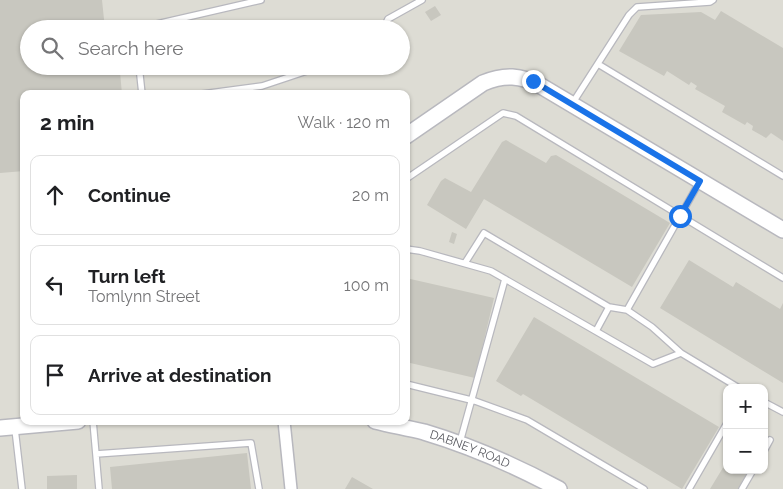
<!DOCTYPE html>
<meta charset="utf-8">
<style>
body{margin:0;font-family:Raleway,sans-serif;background:#f2f2f2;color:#202124}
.controls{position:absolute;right:15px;bottom:15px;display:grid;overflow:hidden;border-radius:10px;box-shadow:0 1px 4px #0004}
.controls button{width:45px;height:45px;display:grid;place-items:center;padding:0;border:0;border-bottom:1px solid #e0e0e0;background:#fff;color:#202124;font:25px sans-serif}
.stop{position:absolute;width:15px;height:15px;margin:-11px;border:4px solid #1a73e8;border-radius:50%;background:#fff}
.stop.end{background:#1a73e8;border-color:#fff;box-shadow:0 1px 5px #0008}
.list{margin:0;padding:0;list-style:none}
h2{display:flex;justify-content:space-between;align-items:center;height:65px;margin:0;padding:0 20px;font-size:21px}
h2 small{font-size:16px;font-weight:400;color:#757577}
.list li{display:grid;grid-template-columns:32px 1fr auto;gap:15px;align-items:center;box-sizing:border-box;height:80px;margin:0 10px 10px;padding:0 10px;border:1px solid #e0e0e0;border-radius:10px}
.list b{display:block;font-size:19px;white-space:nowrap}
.list p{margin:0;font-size:16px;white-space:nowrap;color:#757577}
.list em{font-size:16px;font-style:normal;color:#757577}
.icon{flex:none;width:28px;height:28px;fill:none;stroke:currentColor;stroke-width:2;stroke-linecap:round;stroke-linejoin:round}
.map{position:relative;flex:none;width:783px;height:489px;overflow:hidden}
.search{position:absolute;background:#fff;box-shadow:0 1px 4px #0004;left:20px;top:20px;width:390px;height:55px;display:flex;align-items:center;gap:12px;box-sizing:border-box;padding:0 18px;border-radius:28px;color:#757577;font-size:19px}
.panel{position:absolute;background:#fff;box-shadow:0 1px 4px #0004;left:20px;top:90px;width:390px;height:335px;border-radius:10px}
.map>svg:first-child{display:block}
</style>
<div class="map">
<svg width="783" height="489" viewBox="0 0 783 489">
<rect width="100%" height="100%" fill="#ebebe0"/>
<path fill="#dddcd4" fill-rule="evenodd" d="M0,0H783V489H0ZM29,29H401V66H29ZM24,94H406V421H24ZM727,388H764V470H727Z"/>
<path fill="#c8c7bf" d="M0,0H102L105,29H29V66H109L110,73L120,72L122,94H24V171L0,173Z
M435,6L441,15L431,21L425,12Z
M721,11L783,48V141L771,133L766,138L752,130L753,126L747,122L745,125L722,112L725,106L695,89L697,86L691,82L689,85L667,71L664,76L619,51L641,15L701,12L715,20Z
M506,140L546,163L551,156L556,155L670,223L632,287L484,199L466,229L427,205L441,181L445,178L471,192L502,142Z
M452,232L457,234L454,244L449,242Z
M689,260L733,287L736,282L780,309L783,303V383L660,308Z
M406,278L494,298L475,378L406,362Z
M534,317L719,427L682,489L523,394L521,396L496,381Z
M247,453L251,489H112L110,467Z
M727,461V470H749L738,489H710Z
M77,475V489H47V476Z
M352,477L373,489H345Z"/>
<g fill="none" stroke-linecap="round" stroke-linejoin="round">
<defs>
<path id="service" d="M135,29L261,0
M383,29L388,19L422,0
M598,64L783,176
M139,66L142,94
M202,94L262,86L322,66
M572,104L629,15L637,7L710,2L713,0
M406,179L503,113L516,116L783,278
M406,249L420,251L491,271L653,364L681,353L739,388
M465,263L484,233L609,307
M627,310L652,327L681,353
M596,331L609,307L627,310L700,181
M406,384L475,401L527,420L644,489
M764,402L783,412
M93,421L99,489
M15,429L22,489
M460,442L505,279
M764,451L770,440
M96,454L251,443L259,489
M689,489L727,423
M742,489L753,470"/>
<path id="minor" d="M284,421L291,489"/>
<g id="tertiary">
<path d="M406,136L483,83C504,74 521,75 541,86L783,230"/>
<path id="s1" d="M375,421C391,425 408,428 424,432C471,446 516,466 559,489"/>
<path d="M0,428L78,421"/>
</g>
</defs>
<use href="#service" stroke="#b8b8be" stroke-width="8"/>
<use href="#minor" stroke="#b8b8be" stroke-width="14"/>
<use href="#tertiary" stroke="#b8b8be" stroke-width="18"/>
<use href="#service" stroke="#fff" stroke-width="5.5"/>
<use href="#minor" stroke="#fff" stroke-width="11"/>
<use href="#tertiary" stroke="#fff" stroke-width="15"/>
</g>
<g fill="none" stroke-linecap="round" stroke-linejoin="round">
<path stroke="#1a73e8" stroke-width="6" d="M533,81L700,181L680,216"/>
</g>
<g text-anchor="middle" stroke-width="4" stroke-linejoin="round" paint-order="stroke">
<g font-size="12" fill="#595a60" stroke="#fff">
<text dy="4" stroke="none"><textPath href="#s1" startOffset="99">DABNEY ROAD</textPath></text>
</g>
</g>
</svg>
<div class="controls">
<button>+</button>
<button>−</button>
</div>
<div class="stop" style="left:680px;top:216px"></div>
<div class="stop end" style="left:533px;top:81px"></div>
<div class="search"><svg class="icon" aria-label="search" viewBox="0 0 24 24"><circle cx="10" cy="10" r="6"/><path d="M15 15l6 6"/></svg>Search here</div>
<section class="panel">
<h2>2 min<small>Walk · 120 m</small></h2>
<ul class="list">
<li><svg class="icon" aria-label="ahead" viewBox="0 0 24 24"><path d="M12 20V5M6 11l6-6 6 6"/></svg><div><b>Continue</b></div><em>20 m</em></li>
<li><svg class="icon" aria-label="left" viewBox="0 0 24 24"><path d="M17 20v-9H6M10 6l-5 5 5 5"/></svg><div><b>Turn left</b><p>Tomlynn Street</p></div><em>100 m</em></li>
<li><svg class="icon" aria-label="arrive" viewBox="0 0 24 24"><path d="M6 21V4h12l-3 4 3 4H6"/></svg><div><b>Arrive at destination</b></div></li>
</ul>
</section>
</div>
